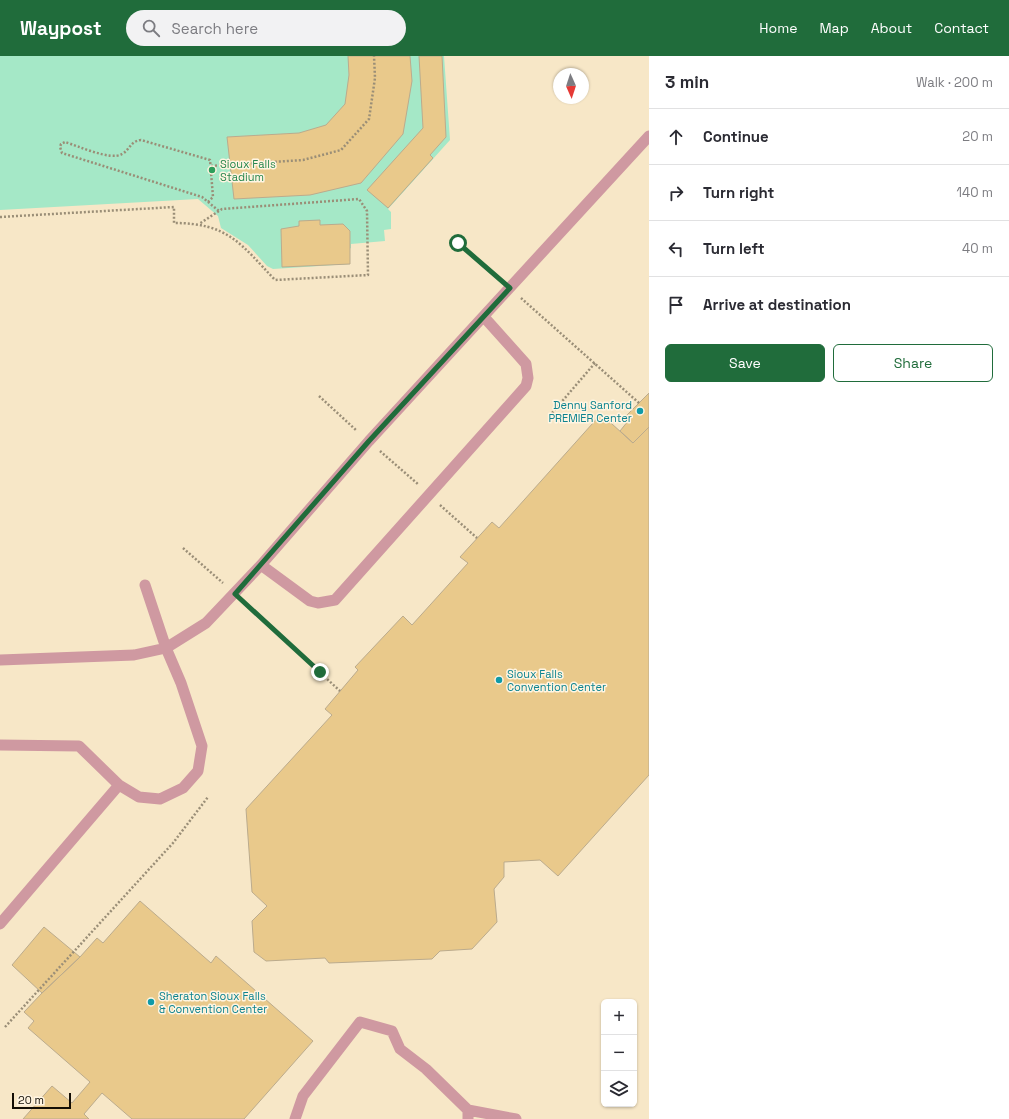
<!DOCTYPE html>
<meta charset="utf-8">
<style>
body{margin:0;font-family:"Space Grotesk",sans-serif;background:#f2f2f3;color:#2b2b33}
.controls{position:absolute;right:12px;bottom:12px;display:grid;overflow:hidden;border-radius:6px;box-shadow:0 1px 3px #0004}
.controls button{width:36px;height:36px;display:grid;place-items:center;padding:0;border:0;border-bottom:1px solid #e1e1e2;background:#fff;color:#2b2b33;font:20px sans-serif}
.compass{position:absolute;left:553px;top:12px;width:36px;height:36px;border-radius:50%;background:#fff;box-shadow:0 1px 3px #0004;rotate:177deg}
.scale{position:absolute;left:12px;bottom:10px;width:59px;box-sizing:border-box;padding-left:4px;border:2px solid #130e04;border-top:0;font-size:11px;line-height:14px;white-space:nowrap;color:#130e04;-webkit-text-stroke:3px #fff5e2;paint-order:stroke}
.stop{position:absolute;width:12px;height:12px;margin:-9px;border:3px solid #206c3b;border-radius:50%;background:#fff}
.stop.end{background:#206c3b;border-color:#fff;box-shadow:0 1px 4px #0008}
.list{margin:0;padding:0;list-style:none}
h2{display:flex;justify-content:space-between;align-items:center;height:52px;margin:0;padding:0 16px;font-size:17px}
h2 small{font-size:13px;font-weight:400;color:#7c7c81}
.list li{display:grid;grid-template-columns:26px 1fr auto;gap:12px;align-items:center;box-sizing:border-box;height:56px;padding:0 16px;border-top:1px solid #e1e1e2}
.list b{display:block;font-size:15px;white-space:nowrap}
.list em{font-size:13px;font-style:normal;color:#7c7c81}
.actions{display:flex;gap:8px;padding:12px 16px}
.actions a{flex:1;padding:9px 0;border:1px solid #206c3b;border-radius:6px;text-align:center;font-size:14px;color:#206c3b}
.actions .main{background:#206c3b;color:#fff}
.icon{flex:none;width:22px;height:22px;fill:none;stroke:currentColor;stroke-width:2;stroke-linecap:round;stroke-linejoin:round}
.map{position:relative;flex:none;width:649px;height:1063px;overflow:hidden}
header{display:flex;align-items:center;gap:24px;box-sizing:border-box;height:56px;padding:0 20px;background:#206c3b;color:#fff}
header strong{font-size:19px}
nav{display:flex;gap:22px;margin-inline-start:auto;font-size:14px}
.search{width:280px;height:36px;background:#f2f2f3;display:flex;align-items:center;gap:10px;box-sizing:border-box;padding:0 14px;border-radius:22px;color:#7c7c81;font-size:15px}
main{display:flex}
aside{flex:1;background:#fff}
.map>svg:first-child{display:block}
</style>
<header>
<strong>Waypost</strong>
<div class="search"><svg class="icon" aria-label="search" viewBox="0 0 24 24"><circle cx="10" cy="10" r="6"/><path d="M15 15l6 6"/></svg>Search here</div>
<nav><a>Home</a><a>Map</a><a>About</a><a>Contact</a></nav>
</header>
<main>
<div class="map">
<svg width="649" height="1063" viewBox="0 0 649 1063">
<rect width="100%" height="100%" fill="#f7e7c7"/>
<path fill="#a5e8c7" d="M0,0H444L450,84L388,153L391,156V173L384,174L385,185L351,188V192L349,193L350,208L273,213L267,210L248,189L221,172L218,160L198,143L0,154Z"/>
<path fill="#e9c98b" stroke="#bbab8d" d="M348,0H410L412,25L403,78L361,127L310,139L234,143L227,81L299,77L326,69L345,48L349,19Z
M419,0H442L446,81L430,99L433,102L388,152L367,134L423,72Z
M320,164V169L343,168L350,175V208L282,211L281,173L299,170V165Z
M649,337V371L633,387L620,375L628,365L624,362Z
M601,358L633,387L649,371V719L558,820L540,804L504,806V821L494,833L497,866L472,893L440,895L432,903L329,907L325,902L266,905L254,896L252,865L267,850L252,836L246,753L332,659L325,653L358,614L355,611L403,560L412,569L468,507L460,501L492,466L499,472Z
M140,845L211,907L216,900L313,985L244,1063H132L102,1037L84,1058L89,1063H23L52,1030L72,1047L90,1026L28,972L34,965L24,956L42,937L80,901L97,882L103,887Z
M44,871L80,901L42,937L12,909Z"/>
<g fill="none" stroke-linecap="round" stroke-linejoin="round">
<path stroke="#9a8e77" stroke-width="2.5" stroke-dasharray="2 2" stroke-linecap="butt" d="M211,110L303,104L341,94L369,63L375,22L374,0
M208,146L213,141L210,104L141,84C130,85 130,94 122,98C111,105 78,90 65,86L61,88L60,91L62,97L202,141L219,155
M0,161L174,151V167C228,167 241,188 275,224L368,219L367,155L359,143L222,153L199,168
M458,187L498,222
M521,242L639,347
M319,340L357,375
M552,357L595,307
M380,395L419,429
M440,449L477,482
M183,492L223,527
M245,547L340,635
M5,971L173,787L208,741"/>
<path stroke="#cf99a1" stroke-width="11" d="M261,509L310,545L318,547L335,544L526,330L528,322L526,308L484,261
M0,604L134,599L166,592L206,567L261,509L369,385L649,80
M0,689L79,690L119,729
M0,868L119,729L139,741L160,743L183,732L198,715L202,690L181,627L166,592L145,529
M468,1054L516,1063
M295,1063L303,1040L360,966L392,975L400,993L426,1013L468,1054V1063"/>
</g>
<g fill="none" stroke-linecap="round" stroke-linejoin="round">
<path stroke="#206c3b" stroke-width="5" d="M320,616L235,538L369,385L510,232L458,187"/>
</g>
<circle fill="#2e9e5b" stroke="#fff5e2" stroke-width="1.5" cx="212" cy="114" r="4"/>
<g fill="#0f9aa8" stroke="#fff5e2" stroke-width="1.5">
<circle cx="640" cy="355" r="4"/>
<circle cx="499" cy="624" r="4"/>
<circle cx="151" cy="946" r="4"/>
</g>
<g text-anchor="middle" stroke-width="3" stroke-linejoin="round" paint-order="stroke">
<g font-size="11" fill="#27864d" stroke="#fff5e2" text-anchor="start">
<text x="220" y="112">Sioux Falls<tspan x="220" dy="13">Stadium</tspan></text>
</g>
<g font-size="11" fill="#0d838f" stroke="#fff5e2" text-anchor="start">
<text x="632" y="353" text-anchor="end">Denny Sanford<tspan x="632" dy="13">PREMIER Center</tspan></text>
<text x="507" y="622">Sioux Falls<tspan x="507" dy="13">Convention Center</tspan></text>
<text x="159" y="944">Sheraton Sioux Falls<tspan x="159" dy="13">&amp; Convention Center</tspan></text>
</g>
</g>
</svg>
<div class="controls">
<button>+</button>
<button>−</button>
<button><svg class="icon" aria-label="layers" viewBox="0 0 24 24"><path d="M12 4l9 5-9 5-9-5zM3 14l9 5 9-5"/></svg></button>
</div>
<svg class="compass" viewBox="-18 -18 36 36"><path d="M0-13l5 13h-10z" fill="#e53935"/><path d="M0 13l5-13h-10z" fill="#7c7c81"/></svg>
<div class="scale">20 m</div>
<div class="stop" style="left:458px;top:187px"></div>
<div class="stop end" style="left:320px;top:616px"></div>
</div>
<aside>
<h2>3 min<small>Walk · 200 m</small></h2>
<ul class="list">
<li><svg class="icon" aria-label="ahead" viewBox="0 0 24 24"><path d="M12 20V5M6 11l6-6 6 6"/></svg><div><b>Continue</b></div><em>20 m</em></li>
<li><svg class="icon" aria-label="right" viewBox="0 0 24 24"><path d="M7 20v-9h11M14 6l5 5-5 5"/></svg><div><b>Turn right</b></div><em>140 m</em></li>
<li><svg class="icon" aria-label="left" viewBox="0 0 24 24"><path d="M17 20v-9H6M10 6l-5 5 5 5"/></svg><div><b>Turn left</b></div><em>40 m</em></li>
<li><svg class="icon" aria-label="arrive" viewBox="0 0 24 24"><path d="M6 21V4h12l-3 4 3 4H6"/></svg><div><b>Arrive at destination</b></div></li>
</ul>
<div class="actions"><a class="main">Save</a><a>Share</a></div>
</aside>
</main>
